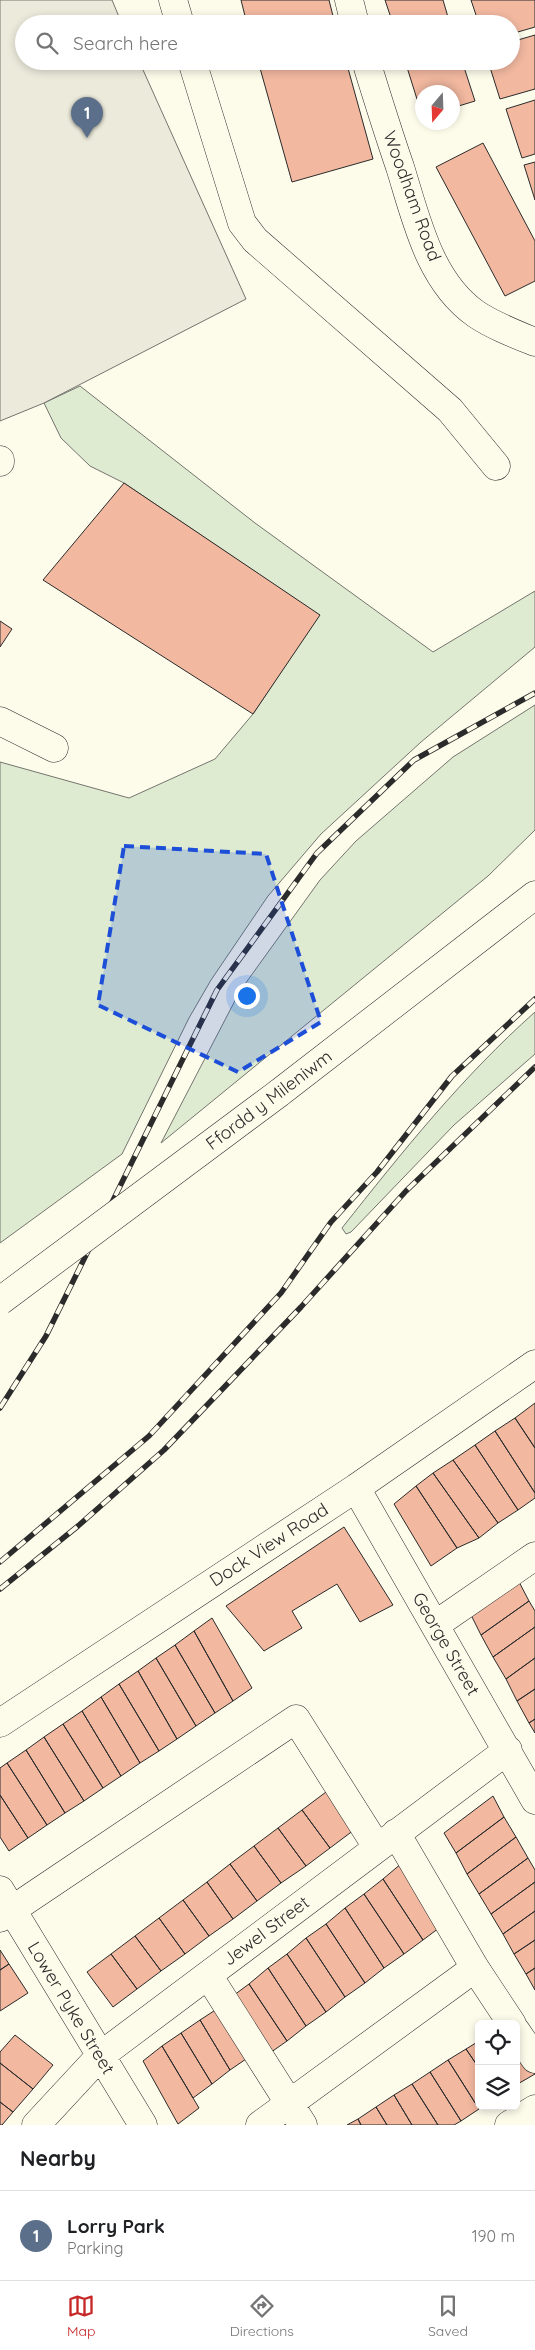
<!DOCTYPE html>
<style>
body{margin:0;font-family:Quicksand,sans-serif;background:#f2f2f2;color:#202124}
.controls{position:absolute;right:15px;bottom:15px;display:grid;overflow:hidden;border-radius:8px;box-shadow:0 2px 8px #0003}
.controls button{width:45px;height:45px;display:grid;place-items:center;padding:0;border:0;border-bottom:1px solid #e0e0e0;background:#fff;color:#202124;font:25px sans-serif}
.compass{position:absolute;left:415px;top:85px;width:45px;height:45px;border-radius:50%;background:#fff;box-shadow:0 2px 8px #0003;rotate:199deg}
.you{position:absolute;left:246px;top:995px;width:18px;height:18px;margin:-12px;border:4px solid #fff;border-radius:50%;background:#1a73e8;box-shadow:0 0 0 8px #1a73e833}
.badge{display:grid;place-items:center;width:32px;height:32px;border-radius:50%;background:#c62828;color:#fff;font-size:16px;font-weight:700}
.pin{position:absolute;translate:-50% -41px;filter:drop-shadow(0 1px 2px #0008)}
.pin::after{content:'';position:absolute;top:26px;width:18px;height:15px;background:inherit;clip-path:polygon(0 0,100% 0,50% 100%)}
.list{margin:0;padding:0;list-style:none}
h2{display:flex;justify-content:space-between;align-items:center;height:65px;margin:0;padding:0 20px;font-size:21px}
h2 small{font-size:16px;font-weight:400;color:#757577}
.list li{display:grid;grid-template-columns:32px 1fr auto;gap:15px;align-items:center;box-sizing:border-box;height:90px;padding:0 20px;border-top:1px solid #e0e0e0}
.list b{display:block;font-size:19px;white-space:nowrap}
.list p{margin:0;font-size:16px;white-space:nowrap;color:#757577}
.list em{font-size:16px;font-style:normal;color:#757577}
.icon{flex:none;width:28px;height:28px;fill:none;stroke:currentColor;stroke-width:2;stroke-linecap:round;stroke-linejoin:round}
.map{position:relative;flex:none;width:535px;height:2125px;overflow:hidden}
.search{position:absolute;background:#fff;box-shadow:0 2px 8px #0003;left:15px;right:15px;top:15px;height:55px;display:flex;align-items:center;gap:12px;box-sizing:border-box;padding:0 18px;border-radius:28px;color:#757577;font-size:19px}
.sheet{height:155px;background:#fff}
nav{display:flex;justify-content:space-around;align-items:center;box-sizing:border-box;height:70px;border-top:1px solid #e0e0e0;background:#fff;font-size:14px;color:#757577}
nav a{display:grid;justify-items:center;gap:2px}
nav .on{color:#c62828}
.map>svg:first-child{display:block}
</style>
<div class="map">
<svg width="535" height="2125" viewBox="0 0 535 2125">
<rect width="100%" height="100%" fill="#fdfbea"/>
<path fill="#deebd1" stroke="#74746e" d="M80,386L255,523L433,652L535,591V647L421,742L321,834L268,896L211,980L189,1018L122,1154L0,1243V762L129,798L215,759L253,714L319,615L124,483L90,466L61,438L44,403Z
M535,705V830L488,876L161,1143L240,991L320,880L356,841L453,757Z
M535,1012V1054L454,1125L351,1232L346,1234L342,1228C402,1152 463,1076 535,1012Z"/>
<path fill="#eceadb" stroke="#74746e" d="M0,0H112L122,24H24V61H139L246,299L44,403L0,421Z"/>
<path fill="#f2b8a0" stroke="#2b2b2b" d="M241,0H329L335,24H247Z
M385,0H443L450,24H393Z
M471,0H535V27L511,34V24H479Z
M535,35V89L500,99L488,61H511V42Z
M258,61H346L373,159L292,182Z
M405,61H462L475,101L452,108V92H422V115Z
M535,100V154L522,158L506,109Z
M483,143L535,241V281L505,296L436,167Z
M535,162V200L524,165Z
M124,483L320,615L253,714L43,580Z
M0,621L12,629L0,647Z
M535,1403V1448L515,1418Z
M515,1418L535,1448V1493L495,1431Z
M495,1431L535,1493V1498L518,1510L475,1445Z
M475,1445L518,1510L498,1523L453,1460Z
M453,1460L498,1523L479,1538L433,1473Z
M433,1473L479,1538L457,1548L416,1486Z
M416,1486L457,1548L431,1566L394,1504Z
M344,1527L393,1605L360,1622L337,1584L292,1611L302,1628L264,1651L226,1606Z
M517,1578L529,1601L481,1635L470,1613Z
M529,1601L535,1611V1627L493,1657L481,1635Z
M212,1618L252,1688L233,1701L194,1631Z
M535,1627V1658L506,1679L493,1657Z
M194,1631L233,1701L215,1713L175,1645Z
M175,1645L215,1713L196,1726L156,1658Z
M156,1658L196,1726L177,1739L138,1671Z
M535,1658V1689L517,1701L506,1679Z
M138,1671L177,1739L159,1751L119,1684Z
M119,1684L159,1751L140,1763L101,1697Z
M535,1689V1719L529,1723L517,1701Z
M101,1697L140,1763L121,1776L82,1711Z
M82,1711L121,1776L103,1788L63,1724Z
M535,1719V1733L529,1723Z
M63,1724L103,1788L84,1801L44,1737Z
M44,1737L84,1801L65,1813L26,1750Z
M26,1750L65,1813L47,1825L7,1763Z
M7,1763L47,1825L28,1838L0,1795V1768Z
M326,1792L354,1830L330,1848L302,1810Z
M0,1795L28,1838L9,1851L0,1837Z
M493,1796L504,1817L456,1853L444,1833Z
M302,1810L330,1848L306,1866L278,1828Z
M504,1817L516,1837L467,1874L456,1853Z
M278,1828L306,1866L281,1883L254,1846Z
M516,1837L528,1858L479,1894L467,1874Z
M254,1846L281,1883L257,1901L230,1864Z
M528,1858L535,1870V1882L491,1914L479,1894Z
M402,1863L443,1925L423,1940L383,1879Z
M230,1864L257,1901L233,1919L207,1882Z
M383,1879L423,1940L404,1954L364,1894Z
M207,1882L233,1919L209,1936L183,1900Z
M535,1882V1911L503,1934L491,1914Z
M364,1894L404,1954L384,1968L345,1908Z
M183,1900L209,1936L185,1954L159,1918Z
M345,1908L384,1968L365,1983L326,1924Z
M535,1911V1940L514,1954L503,1934Z
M159,1918L185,1954L161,1971L135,1936Z
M326,1924L365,1983L345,1997L306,1938Z
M135,1936L161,1971L137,1989L111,1954Z
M306,1938L345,1997L326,2012L287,1954Z
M535,1940V1968L526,1974L514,1954Z
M0,1950L9,1964L0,1970Z
M111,1954L137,1989L113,2007L87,1972Z
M287,1954L326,2012L306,2026L268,1968Z
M9,1964L28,1993L0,2011V1970Z
M268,1968L306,2026L287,2041L249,1984Z
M535,1968V1990L526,1974Z
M249,1984L287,2041L267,2055L230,1998Z
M220,2007L249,2057L230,2070L200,2020Z
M200,2020L230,2070L212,2084L181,2033Z
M181,2033L212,2084L193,2098L162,2046Z
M15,2035L53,2065L33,2089L0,2063V2052Z
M479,2041V2068L466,2049Z
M162,2046L199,2108L178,2124L143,2061Z
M516,2046L535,2074L516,2085Z
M466,2049L479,2068V2106H484L479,2109L448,2060Z
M448,2060L479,2109L461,2121L430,2072Z
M0,2063L33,2089L13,2112L0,2102Z
M430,2072L461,2121L454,2125H438L412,2084Z
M412,2084L438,2125H412L394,2095Z
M394,2095L412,2125H387L376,2107Z
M0,2102L13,2112L2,2125H0Z
M376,2107L387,2125H361L358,2119Z
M358,2119L361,2125H347Z"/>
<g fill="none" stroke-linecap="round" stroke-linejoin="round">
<defs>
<path id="minor" d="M173,0L180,24
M349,0L355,24
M192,61L242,223L255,240L450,410L496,466
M366,61C377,97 388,132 400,167C416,218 429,281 476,314C494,326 515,334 535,342
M0,460V462
M0,721L54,748
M279,1093L535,895
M356,1488L535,1800
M435,1625L535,1556
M0,1723L356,1488L535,1364
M396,1833L475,1968L512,2024
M0,1890L143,2125
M0,1918L296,1719L377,1847
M208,1975L303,2125
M516,2031L535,2059
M36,2125L100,2056L508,1750
M260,2125L475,1968
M509,2125L535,2109"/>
</defs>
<use href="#minor" stroke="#2b2b2b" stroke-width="29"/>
<use href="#minor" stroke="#fdfbea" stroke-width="28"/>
<defs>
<path id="rail" d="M0,1408L46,1336L217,990L317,853L414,760L535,693
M0,1562L149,1436L281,1293L331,1222L377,1172L452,1076L535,999
M0,1589L78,1526L164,1450L301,1307L406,1191L535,1067"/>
</defs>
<use href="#rail" stroke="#2b2b2b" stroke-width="5.5"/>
<use href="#rail" stroke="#fdfbea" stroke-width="4" stroke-dasharray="11" stroke-linecap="butt"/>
<defs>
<path id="minor-bridge" d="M0,1301L279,1093"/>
</defs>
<use href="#minor-bridge" stroke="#2b2b2b" stroke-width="29" stroke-linecap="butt"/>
<use href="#minor-bridge" stroke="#fdfbea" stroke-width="28"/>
</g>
<path fill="#1d4ed8" fill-opacity="0.2" stroke="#1d4ed8" stroke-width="4" stroke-dasharray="10 6" stroke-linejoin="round" d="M124,846L266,854L321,1022L238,1072L98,1005Z"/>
<g text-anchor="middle" stroke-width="4" stroke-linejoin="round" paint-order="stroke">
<g font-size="18" fill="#2b2b2b" stroke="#fdfbea">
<text transform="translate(412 196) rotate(70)" y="6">Woodham Road</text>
<text transform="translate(269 1100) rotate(-37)" y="6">Ffordd y Mileniwm</text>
<text transform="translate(269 1545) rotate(-33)" y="6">Dock View Road</text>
<text transform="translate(446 1644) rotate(60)" y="6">George Street</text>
<text transform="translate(266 1931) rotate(-37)" y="6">Jewel Street</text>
<text transform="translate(71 2008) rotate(59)" y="6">Lower Pyke Street</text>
</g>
</g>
</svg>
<div class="controls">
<button><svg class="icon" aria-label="locate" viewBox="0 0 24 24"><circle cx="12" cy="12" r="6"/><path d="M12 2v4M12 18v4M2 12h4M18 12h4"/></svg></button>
<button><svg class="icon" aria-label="layers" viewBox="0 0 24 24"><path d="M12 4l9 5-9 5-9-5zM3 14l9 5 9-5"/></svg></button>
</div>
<svg class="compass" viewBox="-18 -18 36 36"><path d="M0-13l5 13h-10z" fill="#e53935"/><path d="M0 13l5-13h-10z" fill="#757577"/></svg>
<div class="you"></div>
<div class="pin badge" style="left:87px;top:138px;background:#5c6f8a">1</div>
<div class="search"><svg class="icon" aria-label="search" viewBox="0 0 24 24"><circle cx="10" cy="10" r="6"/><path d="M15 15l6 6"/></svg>Search here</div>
</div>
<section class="sheet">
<h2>Nearby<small></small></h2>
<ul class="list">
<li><span class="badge" style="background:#5c6f8a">1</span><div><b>Lorry Park</b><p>Parking</p></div><em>190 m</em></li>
</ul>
</section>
<nav>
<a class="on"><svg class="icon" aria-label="map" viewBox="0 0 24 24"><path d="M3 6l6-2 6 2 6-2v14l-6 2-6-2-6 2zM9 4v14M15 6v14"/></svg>Map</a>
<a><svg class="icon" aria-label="directions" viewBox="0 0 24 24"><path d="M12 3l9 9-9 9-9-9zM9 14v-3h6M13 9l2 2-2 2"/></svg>Directions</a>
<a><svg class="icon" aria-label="saved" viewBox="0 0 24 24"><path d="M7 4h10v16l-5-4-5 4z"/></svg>Saved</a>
</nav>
